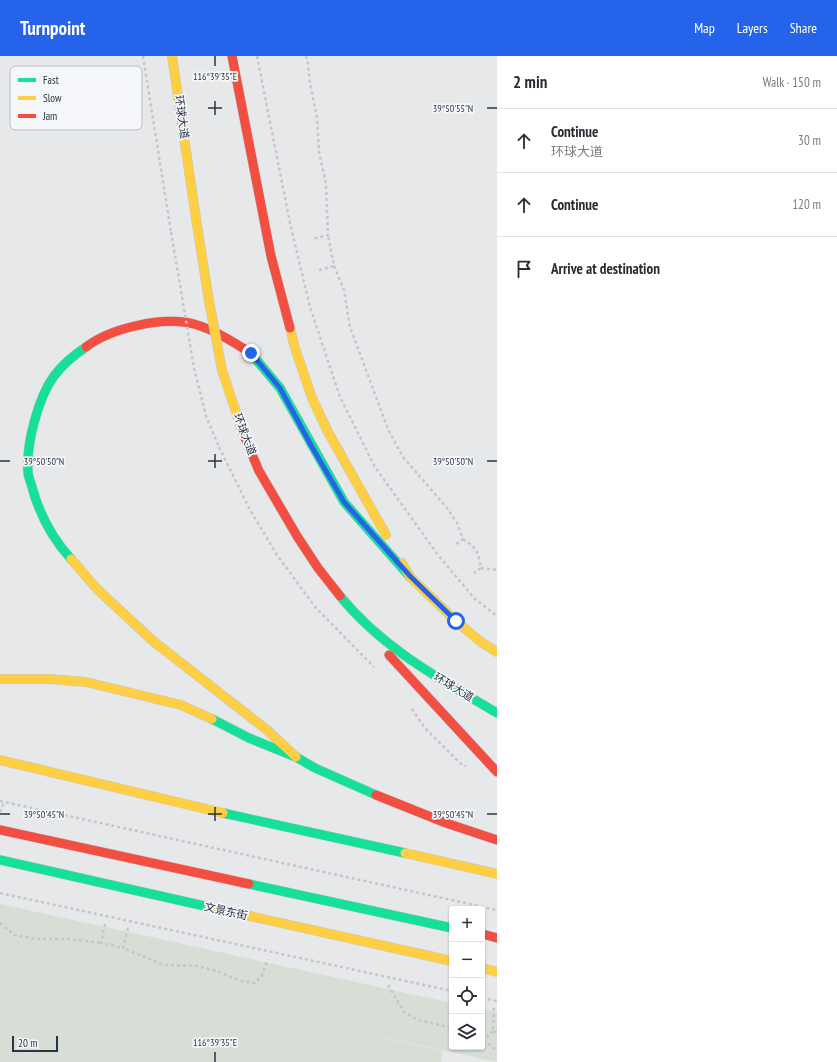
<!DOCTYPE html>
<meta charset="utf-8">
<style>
body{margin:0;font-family:"PT Sans Narrow","Noto Sans SC",sans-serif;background:#f7f7f7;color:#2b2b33}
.controls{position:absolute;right:12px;bottom:12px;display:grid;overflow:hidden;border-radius:4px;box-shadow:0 1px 3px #0004}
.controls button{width:36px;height:36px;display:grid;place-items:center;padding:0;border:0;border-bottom:1px solid #e1e1e2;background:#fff;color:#2b2b33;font:20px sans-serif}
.scale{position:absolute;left:12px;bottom:10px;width:46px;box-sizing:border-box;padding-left:4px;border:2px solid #2b3445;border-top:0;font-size:11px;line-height:14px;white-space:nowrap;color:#2b3445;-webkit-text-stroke:3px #f4f6f9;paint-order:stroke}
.stop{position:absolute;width:12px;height:12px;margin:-9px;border:3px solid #2563eb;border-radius:50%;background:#fff}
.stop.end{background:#2563eb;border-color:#fff;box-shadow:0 1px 4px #0008}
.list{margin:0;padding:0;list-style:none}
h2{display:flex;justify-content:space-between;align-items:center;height:52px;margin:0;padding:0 16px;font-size:17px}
h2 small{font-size:13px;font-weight:400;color:#7c7c81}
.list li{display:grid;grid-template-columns:26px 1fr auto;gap:12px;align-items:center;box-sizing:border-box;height:64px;padding:0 16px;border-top:1px solid #e1e1e2}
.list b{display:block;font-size:15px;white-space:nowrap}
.list p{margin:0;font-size:13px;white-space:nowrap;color:#7c7c81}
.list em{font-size:13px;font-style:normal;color:#7c7c81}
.icon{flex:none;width:22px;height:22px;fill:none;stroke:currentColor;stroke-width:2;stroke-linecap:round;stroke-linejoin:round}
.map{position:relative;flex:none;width:497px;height:1006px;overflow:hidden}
header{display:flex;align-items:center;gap:24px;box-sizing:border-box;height:56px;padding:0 20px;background:#2563eb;color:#fff}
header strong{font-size:19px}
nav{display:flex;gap:22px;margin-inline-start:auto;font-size:14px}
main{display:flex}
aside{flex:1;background:#fff}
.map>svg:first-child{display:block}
</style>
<header>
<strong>Turnpoint</strong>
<nav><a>Map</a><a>Layers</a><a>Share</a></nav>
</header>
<main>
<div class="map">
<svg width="497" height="1006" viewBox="0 0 497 1006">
<rect width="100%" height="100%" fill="#e6e8ea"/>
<path fill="#d6ded6" d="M0,848L452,947V991H482V953L497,956V1006L335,971L442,995L441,1006H0Z"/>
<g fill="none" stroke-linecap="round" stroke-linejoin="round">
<defs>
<path id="fast" d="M254,301L280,332L344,446L410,521
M71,503C52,482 39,457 32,431C31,426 28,421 28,416C26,388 38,342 54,320C63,308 74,299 86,291
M340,540C382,592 440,623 497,657
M212,663L249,682L296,701L315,712L376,739
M223,757L405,797
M0,804L209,851
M249,828L452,872"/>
<path id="slow" d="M172,0L197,169
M290,272L295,292L312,342L328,376L386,479
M71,503L97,533L153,585L267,674L296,701
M402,507L410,521L456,565L481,586L497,596
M0,623H49L86,626L181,649L212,663
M0,704L223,757
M405,797L497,818
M209,851L452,905
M482,912L497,916"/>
<path id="jam" d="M232,0L271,200L290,272
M86,291C111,272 163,260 194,268C215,274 233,286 251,297L254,301
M243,377L259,415L297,480L318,512L340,540
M389,599L497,716
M376,739L446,767L497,784
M0,774L249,828
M482,878L497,882"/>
</defs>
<use href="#fast" stroke="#c4c6c8" stroke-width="10"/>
<use href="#slow" stroke="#c4c6c8" stroke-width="10"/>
<use href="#jam" stroke="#c4c6c8" stroke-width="10"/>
<path stroke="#c5c6ca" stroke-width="2.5" stroke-dasharray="3 3" stroke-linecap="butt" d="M143,0L171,176
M257,0L290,167L310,251L340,341L375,411L438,499L475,543L497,560
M306,0L308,7L310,28L317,61L319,96L326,128L328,179L312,183
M334,210L344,234L350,271L388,373L403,401L447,452L457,467L463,483L454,490
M319,214L334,210L328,179
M219,391L249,452L277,499L316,552L374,611
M463,483C477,492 478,496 481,512L474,517
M481,512L497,514
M412,653L424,671L462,709L466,710
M0,745L497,854
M0,756L4,746
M0,837L452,935
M0,867L14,879L37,883H70L101,887
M105,868L101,887L123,892
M128,872L123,892L164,909L197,910L214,914L241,925L255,927L262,919L268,903
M388,929L404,956L418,964L452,972
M482,942L497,945
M494,952L493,975L497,976
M493,975L484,984L497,995"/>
<use href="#fast" stroke="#16e098" stroke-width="9"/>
<use href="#slow" stroke="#ffcf43" stroke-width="9"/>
<use href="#jam" stroke="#f24e42" stroke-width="9"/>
<defs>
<path id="slow-bridge" d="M197,169L209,245L222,314L243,377"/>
</defs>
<use href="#slow-bridge" stroke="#c2c5c8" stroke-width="10" stroke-linecap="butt"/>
<path stroke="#c5c6ca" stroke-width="2.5" stroke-dasharray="3 3" stroke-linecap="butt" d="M171,176L194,312L206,360L219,391"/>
<use href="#slow-bridge" stroke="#ffcf43" stroke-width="9"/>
</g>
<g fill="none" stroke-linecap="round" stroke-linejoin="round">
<path stroke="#2563eb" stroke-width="5" d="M251,297L280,332L312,391L344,446L410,520L456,565"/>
</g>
<path fill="none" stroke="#2b3445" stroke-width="1.5" d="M215,0V10M215,45V59M208,52H222M487,52H497M215,398V412M0,405H10M208,405H222M487,405H497M215,751V765M0,758H10M208,758H222M487,758H497M215,996V1006"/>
<g text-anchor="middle" stroke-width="3.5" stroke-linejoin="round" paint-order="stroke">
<g font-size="11" fill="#2b3445" stroke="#f4f6f9">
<text transform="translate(182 61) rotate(82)" y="4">环球大道</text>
<text transform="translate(245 378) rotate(69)" y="4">环球大道</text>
<text transform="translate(454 631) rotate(31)" y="4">环球大道</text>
<text transform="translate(226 855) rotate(13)" y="4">文景东街</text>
</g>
</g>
<rect x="10" y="10" width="132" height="64" rx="6" fill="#f4f6f9" stroke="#b8bcc3" stroke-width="1"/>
<rect x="18" y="22" width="18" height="4" fill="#16e098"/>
<rect x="18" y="40" width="18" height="4" fill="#ffcf43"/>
<rect x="18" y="58" width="18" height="4" fill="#f24e42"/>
<g font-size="11" fill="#2b3445">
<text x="43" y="28">Fast</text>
<text x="43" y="46">Slow</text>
<text x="43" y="64">Jam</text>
</g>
<g font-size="10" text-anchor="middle" fill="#2b3445" stroke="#f4f6f9" stroke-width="3.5" stroke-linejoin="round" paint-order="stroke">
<text x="215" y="24">116°39'35"E</text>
<text x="453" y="56">39°50'55"N</text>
<text x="44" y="409">39°50'50"N</text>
<text x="453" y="409">39°50'50"N</text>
<text x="44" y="762">39°50'45"N</text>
<text x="453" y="762">39°50'45"N</text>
<text x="215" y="990">116°39'35"E</text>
</g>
</svg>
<div class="controls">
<button>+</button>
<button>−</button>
<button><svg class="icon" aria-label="locate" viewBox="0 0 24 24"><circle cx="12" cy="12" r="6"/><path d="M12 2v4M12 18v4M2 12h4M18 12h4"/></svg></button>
<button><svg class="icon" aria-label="layers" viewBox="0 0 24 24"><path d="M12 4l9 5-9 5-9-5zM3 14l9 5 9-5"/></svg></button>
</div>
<div class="scale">20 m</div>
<div class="stop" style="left:456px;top:565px"></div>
<div class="stop end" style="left:251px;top:297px"></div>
</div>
<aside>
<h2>2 min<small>Walk · 150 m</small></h2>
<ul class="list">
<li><svg class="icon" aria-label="ahead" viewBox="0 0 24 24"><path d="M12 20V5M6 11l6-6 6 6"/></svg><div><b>Continue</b><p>环球大道</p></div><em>30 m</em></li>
<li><svg class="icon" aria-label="ahead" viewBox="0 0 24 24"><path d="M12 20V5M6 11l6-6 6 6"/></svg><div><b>Continue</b></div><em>120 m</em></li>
<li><svg class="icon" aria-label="arrive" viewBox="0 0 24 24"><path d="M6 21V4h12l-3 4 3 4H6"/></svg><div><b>Arrive at destination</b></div></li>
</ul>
</aside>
</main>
